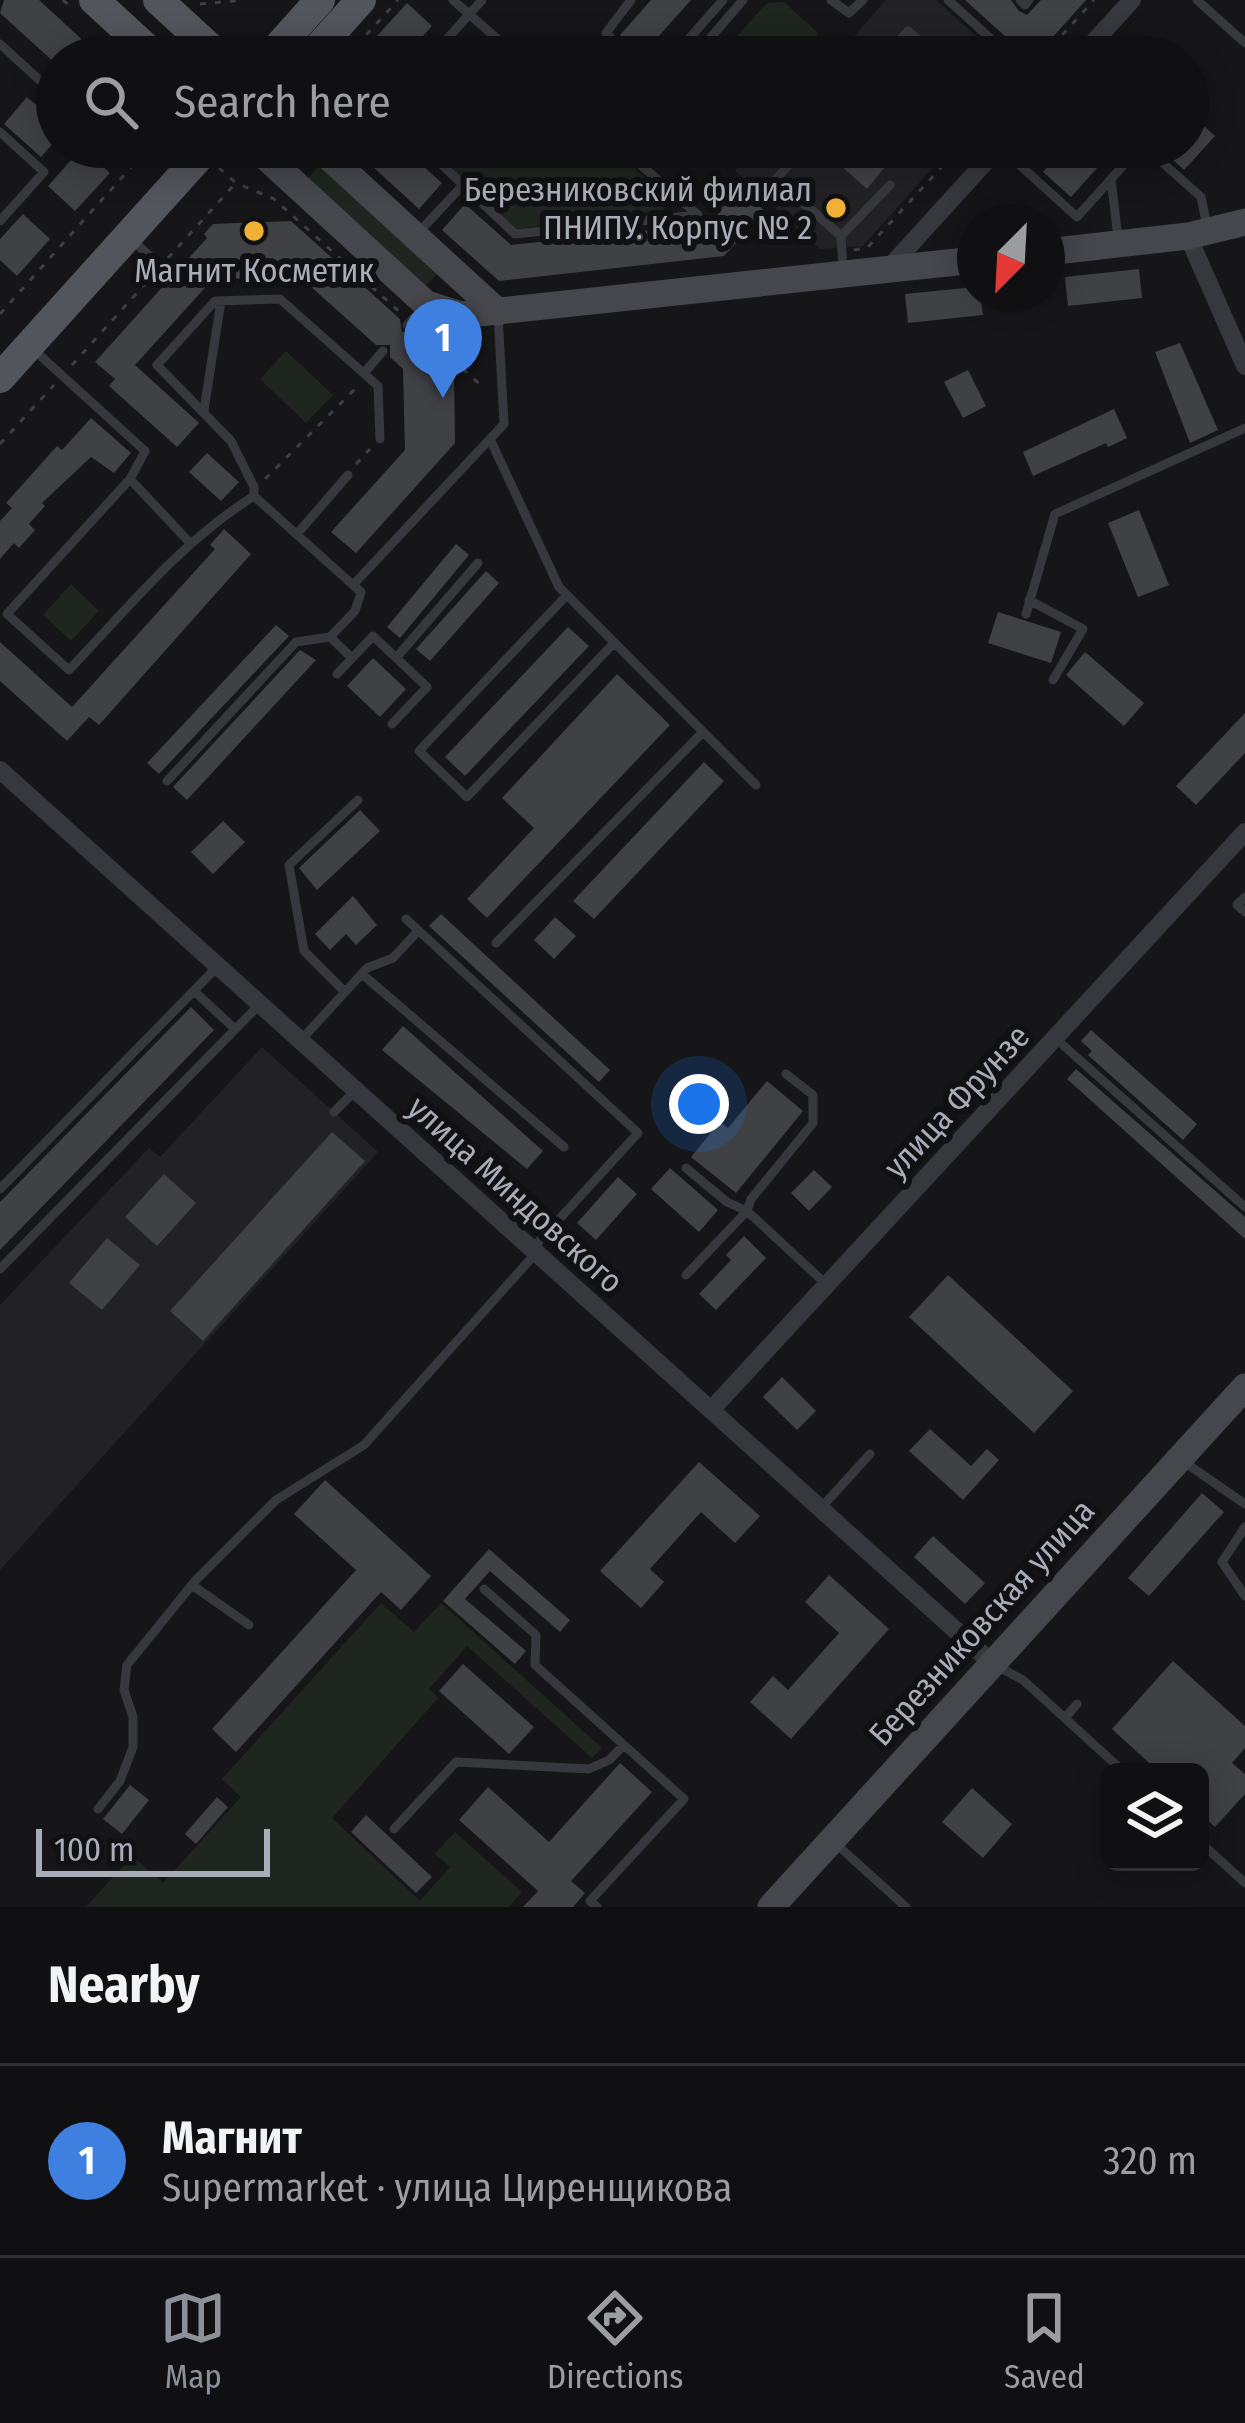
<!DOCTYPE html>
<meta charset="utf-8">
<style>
body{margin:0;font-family:"Fira Sans Condensed",sans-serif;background:#1e1e20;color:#f1f3f6}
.controls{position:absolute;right:36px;bottom:36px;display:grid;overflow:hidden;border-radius:18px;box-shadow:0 6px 30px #0003}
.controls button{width:108px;height:108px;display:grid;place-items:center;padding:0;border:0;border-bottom:3px solid #303032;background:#101012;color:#f1f3f6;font:60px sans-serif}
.compass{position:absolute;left:957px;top:204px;width:108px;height:108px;border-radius:50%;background:#101012;box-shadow:0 6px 30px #0003;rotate:204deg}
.scale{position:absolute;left:36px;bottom:30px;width:234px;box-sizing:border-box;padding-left:12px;border:6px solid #a8adb8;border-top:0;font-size:33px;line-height:42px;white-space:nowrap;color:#a8adb8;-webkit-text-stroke:9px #111113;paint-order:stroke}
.you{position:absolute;left:699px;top:1104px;width:42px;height:42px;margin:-30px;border:9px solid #fff;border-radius:50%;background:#1a73e8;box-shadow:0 0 0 18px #1a73e833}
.badge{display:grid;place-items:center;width:78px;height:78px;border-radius:50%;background:#8c9099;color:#fff;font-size:39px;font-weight:700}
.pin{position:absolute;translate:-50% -99px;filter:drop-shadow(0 3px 6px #0008)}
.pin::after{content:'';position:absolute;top:63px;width:42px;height:36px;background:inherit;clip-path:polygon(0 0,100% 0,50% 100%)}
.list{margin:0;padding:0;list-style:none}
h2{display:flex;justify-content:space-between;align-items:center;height:156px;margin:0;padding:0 48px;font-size:51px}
h2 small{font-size:39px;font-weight:400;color:#9c9d9f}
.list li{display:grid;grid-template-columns:78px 1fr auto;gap:36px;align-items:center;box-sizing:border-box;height:192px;padding:0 48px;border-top:3px solid #303032}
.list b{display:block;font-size:45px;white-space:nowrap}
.list p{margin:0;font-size:39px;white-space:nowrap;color:#9c9d9f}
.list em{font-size:39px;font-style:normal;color:#9c9d9f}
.icon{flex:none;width:66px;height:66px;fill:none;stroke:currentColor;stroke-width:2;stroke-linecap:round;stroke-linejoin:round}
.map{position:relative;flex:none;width:1245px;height:1907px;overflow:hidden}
.search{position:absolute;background:#101012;box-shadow:0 6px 30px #0003;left:36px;right:36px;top:36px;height:132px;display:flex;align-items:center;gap:30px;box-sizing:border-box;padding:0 42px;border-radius:66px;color:#9c9d9f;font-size:45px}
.sheet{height:348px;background:#101012}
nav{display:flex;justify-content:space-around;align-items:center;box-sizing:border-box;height:168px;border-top:3px solid #303032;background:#101012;font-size:33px;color:#9c9d9f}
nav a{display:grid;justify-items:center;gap:6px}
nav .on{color:#8c9099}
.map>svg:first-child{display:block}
</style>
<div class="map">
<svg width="1245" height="1907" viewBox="0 0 1245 1907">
<rect width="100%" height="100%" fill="#161618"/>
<path fill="#222225" d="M886,0H936L1000,57H836Z
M756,147H951L863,246L820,249L735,171Z
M262,1047L378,1152L0,1570V1305L149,1148L160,1157Z"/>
<path fill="#1e261f" d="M784,2L818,33L819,49L812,57H718L767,3Z
M434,147H610L665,195L664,210L515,229L439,157Z
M321,164L439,272L421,291L303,183Z
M286,351L333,395L306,423L260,379Z
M71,584L99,611L71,641L43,615Z
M381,1603L414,1632L441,1603L602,1748L592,1758L467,1646L429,1689L438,1698L332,1818L420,1901L450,1867L435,1854L455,1832L522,1892L509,1907H86L132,1856L163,1883L241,1797L222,1779Z"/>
<path fill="#404145" d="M4,0H39L101,57H57V65L0,13Z
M651,0H691L640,57L620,35Z
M965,0H1011L1019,11L1027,15L1041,0H1086L1035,57H1028Z
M407,3L432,26L404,57H358Z
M27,97L57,123V139L41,157L4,124Z
M1188,112L1215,136L1184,170L1159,147H1188Z
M369,147H402L442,183L419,209L361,156Z
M820,147H863L885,167L867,189Z
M1066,147H1116L1071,197L1043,172Z
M82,148L110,173L75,211L48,186Z
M730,181L765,211L724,256L499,281L442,230L465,204L511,245L709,224L721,211L710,202Z
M23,214L50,239L17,276L0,260V239Z
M291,221L400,319L402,332L413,331L454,368L455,443L356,553L331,532L405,450L403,369L390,357V345H376L300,277L213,279L135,365L199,423L177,447L109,386L115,379L95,362L166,283L179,281L178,270L207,238L204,234L213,224Z
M1139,269L1142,298L1068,306L1065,277Z
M975,287V294H980L983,315L908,323L905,294Z
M1180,343L1218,430L1190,443L1155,352Z
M968,370L986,406L963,418L944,382Z
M1114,409L1127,438L1108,447L1106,443L1033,476L1023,452Z
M91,418L131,453L114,473L91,457L42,503L45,506L29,524L35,530L19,548L14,543L0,559V521L12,508L6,503L57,446L62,450Z
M207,453L239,482L221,501L189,472Z
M1139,510L1169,585L1138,597L1108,523Z
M224,529L251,554L99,725L89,717L67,741L0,681V642L72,707L215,549L210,545Z
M456,544L469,555L400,638L387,627Z
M486,571L499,583L430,661L416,649Z
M998,612L1061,632L1051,663L988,643Z
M276,625L289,636L159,774L147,763Z
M568,627L589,646L465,776L445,757Z
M300,650L316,660L187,800L173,787Z
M1085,652L1144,703L1124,726L1066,675Z
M373,658L406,689L380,717L347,686Z
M617,674L670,725L487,918L467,899L534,828L502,798Z
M1245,713V753L1196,805L1176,786Z
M704,762L724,781L594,919L573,901Z
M360,810L380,831L317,890L299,868Z
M223,821L245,842L213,874L191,852Z
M353,896L377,925L356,945L346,934L330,950L315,934Z
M441,914L610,1070L599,1082L429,926Z
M555,917L576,936L554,959L534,940Z
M191,1007L214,1030L0,1250V1202Z
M403,1026L543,1151L527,1169L382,1050Z
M1091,1030L1197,1124L1183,1140L1088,1055L1092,1051L1081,1041Z
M1076,1069L1245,1217V1239L1067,1079Z
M767,1081L803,1111L736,1193L691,1157L720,1122L728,1128Z
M332,1132L365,1161L203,1341L170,1311Z
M670,1168L718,1210L699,1232L651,1189Z
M814,1170L832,1187L809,1211L791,1193Z
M164,1174L196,1203L157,1246L125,1217Z
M618,1177L637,1194L596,1240L577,1223Z
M744,1236L766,1258L716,1310L699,1294L731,1260L726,1255Z
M107,1238L140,1265L102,1310L69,1283Z
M948,1275L1073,1391L1034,1433L909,1317Z
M782,1377L816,1411L797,1430L763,1397Z
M930,1429L971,1466L987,1449L999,1460L963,1500L909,1451Z
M699,1462L760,1516L735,1543L701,1512L650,1569L664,1582L641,1608L600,1571Z
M325,1480L431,1576L401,1610L381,1592L236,1752L212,1729L356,1570L294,1514Z
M1202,1493L1224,1512L1149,1596L1128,1578Z
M933,1536L985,1583L965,1604L914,1557Z
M489,1549L570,1620L560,1632L490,1571L465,1599L526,1651L515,1664L443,1601Z
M829,1575L889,1629L791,1739L750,1702L773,1676L788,1690L839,1633L805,1602Z
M1173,1661L1245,1726V1748L1232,1763L1245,1774V1794L1215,1827L1200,1813V1772H1159L1112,1729Z
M463,1664L534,1727L509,1754L439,1691Z
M620,1763L652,1792L571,1881L585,1893L573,1907H523L538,1891L459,1820L488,1787L549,1842Z
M130,1785L149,1800L122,1834L103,1819Z
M972,1788L1012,1824L983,1858L942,1822Z
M217,1797L228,1807L196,1844L185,1834Z
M366,1815L432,1877L416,1893L351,1832Z"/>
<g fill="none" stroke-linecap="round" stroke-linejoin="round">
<path stroke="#3d3f44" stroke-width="3" stroke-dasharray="6 9" stroke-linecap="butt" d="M63,0L71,7
M200,4L244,0
M346,57L398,0
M1042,57L1094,0
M219,168L236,183L274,199L402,314
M854,250L867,248L960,147
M168,258L234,185
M0,314L149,147
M418,329L484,388
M72,365L154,274
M0,444L54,385
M356,464L370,449
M265,479L360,384"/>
<path stroke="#37383d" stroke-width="9" d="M453,0L518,57
M831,0L849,13L863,0
M948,0L1011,57
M1020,0L1025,5L1029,0
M1197,0L1245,43
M0,44L57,96
M431,57L482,0
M629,57L606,33L631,0
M673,57L723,0
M694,57L743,0
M885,57L908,31L938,57
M0,132L44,172L0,221
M423,147L515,234L698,215
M620,147L698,215
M805,147L776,179L841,236L890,185
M1000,147L1077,217L1111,179
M1145,147L1201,197L1207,226
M419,232L462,186
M841,236L843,269
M1118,238L1111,179L1140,147
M132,240L172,276
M407,325L423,308
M33,349L145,451L130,479L7,614L69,670C128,608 182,541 254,496
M364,373L383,351
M204,410L221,301
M380,439L378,386L280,299L215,301L157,365L231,441L254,487V496L353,585L504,424L498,314
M490,439L559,587L756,785
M130,479L190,543
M297,534L348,475
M567,595L419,751L467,797L614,643
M1029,600L1083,629L1053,680
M1026,614L1055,514L1245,428
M330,637L352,658
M396,658L478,563
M337,674L373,636L427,687L392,724
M167,781L296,642L330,637L355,611L361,592L353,585
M1245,897L1237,905L1245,912
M406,919L638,1133L532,1249
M496,943L703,732
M362,974L564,1147
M194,991L235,1029
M345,992L304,951L289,865L358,800
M1055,1038L1245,1207
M301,1040L367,968L393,958L418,931
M334,1112L356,1090
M686,1168L727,1202L747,1211L751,1199L813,1123V1095L786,1074
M0,1189L218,966
M0,1269L260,1004
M686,1275L747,1211L827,1285
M1184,1462L1245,1504
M820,1509L870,1454
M1245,1527L1222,1562L1245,1596
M192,1585L249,1625
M484,1589L536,1635L535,1665L684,1799L590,1901L597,1907
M995,1665L1023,1680L1124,1772
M1065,1718L1077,1704
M98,1809L120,1781L133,1747V1717L124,1690L127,1665L195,1581L276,1500L364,1445L536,1253
M394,1829L456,1762L589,1769L609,1760L624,1745
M1200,1842L1245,1883
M836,1844L906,1907"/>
<path stroke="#37383d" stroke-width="18" d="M1080,57L1132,0
M1188,236L1245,366
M888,269L999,147
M0,770L992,1663
M711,1410L1245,832"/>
<path stroke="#45474d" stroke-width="27" d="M255,147L426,304L461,315L975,260
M318,147L498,312
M1047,252L1188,236L1245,222
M771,1907L1245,1387"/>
<path stroke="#53555c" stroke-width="30" d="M94,0L156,57
M158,0L220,57
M269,57L320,0
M310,57L361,0
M0,378L208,147"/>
</g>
<g fill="#f2b134" stroke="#111113" stroke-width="4.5">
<circle cx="836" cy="208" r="12"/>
<circle cx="254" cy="231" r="12"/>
</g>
<g text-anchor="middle" stroke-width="12" stroke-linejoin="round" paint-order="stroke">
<g font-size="33" fill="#a8adb8" stroke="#111113" text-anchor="end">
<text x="812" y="201">Березниковский филиал<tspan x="812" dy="38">ПНИПУ. Корпус № 2</tspan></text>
<text x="254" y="282" text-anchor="middle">Магнит Косметик</text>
</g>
<g font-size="33" fill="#a8adb8" stroke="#111113">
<text transform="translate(956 1101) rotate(-47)" y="12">улица Фрунзе</text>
<text transform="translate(516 1194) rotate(42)" y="12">улица Миндовского</text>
<text transform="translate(981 1622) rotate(-48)" y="12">Березниковская улица</text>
</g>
</g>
</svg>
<div class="controls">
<button><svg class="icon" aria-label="layers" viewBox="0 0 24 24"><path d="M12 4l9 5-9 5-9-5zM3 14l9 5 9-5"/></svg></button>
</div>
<svg class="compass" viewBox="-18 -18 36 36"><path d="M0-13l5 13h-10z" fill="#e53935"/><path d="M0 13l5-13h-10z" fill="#9c9d9f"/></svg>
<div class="scale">100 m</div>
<div class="you"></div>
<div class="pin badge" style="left:443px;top:398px;background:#3f7fe0">1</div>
<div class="search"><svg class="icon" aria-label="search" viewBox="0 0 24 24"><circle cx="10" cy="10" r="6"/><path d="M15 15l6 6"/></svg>Search here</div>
</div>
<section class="sheet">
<h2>Nearby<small></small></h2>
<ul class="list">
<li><span class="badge" style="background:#3f7fe0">1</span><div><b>Магнит</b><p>Supermarket · улица Циренщикова</p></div><em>320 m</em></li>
</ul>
</section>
<nav>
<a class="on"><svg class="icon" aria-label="map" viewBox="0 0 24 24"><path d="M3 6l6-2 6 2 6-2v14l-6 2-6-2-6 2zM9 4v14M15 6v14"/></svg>Map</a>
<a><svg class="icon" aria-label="directions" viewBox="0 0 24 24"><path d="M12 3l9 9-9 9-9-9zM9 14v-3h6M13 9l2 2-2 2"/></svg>Directions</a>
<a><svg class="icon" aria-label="saved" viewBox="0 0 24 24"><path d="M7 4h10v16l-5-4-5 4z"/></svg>Saved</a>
</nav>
